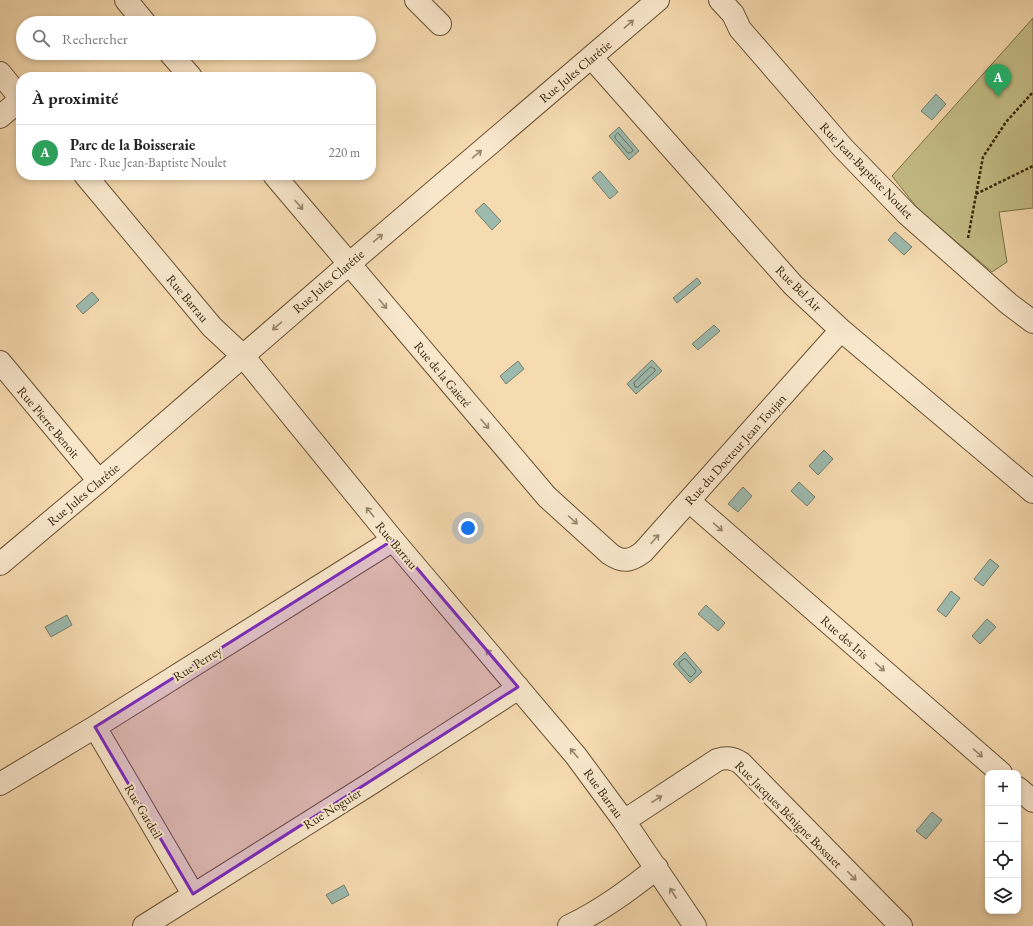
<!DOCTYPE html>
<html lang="fr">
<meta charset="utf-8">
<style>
body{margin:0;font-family:"EB Garamond",serif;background:#f6f6f6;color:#222}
.controls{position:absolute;right:12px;bottom:12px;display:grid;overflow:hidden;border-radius:8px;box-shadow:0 2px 6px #0003}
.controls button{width:36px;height:36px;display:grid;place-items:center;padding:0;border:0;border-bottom:1px solid #e0e0e0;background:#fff;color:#222;font:20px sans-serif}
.you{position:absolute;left:468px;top:528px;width:14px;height:14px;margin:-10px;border:3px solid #fff;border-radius:50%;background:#1a73e8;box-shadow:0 0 0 6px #1a73e833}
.badge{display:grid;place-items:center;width:26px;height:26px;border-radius:50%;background:#b45309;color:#fff;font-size:13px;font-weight:700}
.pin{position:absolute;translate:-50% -33px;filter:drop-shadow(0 1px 2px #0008)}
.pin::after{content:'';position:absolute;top:21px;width:14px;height:12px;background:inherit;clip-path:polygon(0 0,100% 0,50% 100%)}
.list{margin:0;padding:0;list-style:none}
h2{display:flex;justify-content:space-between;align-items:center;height:52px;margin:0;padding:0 16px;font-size:17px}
h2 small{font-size:13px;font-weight:400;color:#767676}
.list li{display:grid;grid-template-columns:26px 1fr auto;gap:12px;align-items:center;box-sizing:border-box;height:56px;padding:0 16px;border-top:1px solid #e0e0e0}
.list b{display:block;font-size:15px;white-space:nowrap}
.list p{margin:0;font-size:13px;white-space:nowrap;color:#767676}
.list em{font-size:13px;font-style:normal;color:#767676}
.icon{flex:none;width:22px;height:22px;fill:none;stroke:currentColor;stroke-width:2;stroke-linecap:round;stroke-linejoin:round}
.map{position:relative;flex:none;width:1033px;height:926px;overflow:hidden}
.search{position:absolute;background:#fff;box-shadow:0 2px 6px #0003;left:16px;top:16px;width:360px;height:44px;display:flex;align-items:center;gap:10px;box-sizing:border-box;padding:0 14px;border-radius:22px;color:#767676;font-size:15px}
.panel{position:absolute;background:#fff;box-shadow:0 2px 6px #0003;left:16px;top:72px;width:360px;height:108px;border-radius:16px}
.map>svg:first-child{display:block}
</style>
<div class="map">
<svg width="1033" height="926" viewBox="0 0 1033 926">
<rect width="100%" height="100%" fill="#f6dab0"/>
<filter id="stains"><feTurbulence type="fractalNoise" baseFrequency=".005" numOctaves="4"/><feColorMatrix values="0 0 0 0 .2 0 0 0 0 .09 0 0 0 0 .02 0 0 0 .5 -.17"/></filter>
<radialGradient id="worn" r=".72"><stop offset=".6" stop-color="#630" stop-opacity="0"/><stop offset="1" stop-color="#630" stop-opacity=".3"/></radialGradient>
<path fill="#c4bd86" stroke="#7e7148" d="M1033,18V208L999,212L1007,262L992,272L919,210L892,176Z"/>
<path fill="#9dbaae" stroke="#757e6c" d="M936,94L946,104L932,120L921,111Z
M619,127L639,151L629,160L609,136Z
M600,171L618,192L610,199L592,178Z
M484,203L501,221L492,230L475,211Z
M895,232L912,247L904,255L888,240Z
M697,278L701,283L677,303L673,298Z
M92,292L99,300L83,314L76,306Z
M714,325L720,331L698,350L692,344Z
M652,360L662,371L636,394L627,384Z
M518,361L524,369L506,384L500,376Z
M824,450L833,459L818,475L809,466Z
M799,482L815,497L807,506L791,491Z
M743,487L752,496L738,512L728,504Z
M990,559L999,566L983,586L974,579Z
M951,591L960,598L946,617L937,610Z
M706,605L725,623L718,631L698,614Z
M67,615L72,625L51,637L45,627Z
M987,619L996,627L980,644L972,636Z
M685,652L702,672L690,683L673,664Z
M932,812L942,820L926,839L916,831Z
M344,885L349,895L332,904L326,895Z"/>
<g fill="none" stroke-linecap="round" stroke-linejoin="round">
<path stroke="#6a705c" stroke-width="1" d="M618,133L632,149L633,151L630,153H628L615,138V136Z
M651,367L655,369V371L638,387H635L634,383Z
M684,659H686L696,671L695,673L691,677L689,676L679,665V663Z"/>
<defs>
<path id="street" d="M126,0L145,23
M416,0L440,24
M720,0L733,14L740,29L843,148L907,214L1009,304L1033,322
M170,53L191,77
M591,57L793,285L841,330L1033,492
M0,73L21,99
M0,117L21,99
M85,175L212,327L243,356L393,540L576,756L624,821L695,926
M274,175L547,497L610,554C623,563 631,561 643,552L841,330
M0,362L99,481
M689,501L1001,773
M0,564L99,481L349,264L658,0
M95,727L193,894
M0,784L95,727L393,540
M1018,788L1033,801
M624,821L717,760C727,757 733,758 741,763L901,926
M144,926L370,784L511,693L518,687
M569,926C601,911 629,890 657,868"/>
</defs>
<use href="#street" stroke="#685234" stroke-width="24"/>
<path stroke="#38250a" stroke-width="2.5" stroke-dasharray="3 2" stroke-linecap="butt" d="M976,194L1033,166
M968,238L983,157L1006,122L1033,92"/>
<use href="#street" stroke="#f9e7cc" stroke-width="22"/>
</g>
<defs><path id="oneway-shaft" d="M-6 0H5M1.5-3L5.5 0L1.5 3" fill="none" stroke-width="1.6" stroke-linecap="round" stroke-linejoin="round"/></defs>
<g stroke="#98866b">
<use href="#oneway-shaft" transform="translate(629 24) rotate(-41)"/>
<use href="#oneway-shaft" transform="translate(477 154) rotate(-40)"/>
<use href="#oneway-shaft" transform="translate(299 205) rotate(50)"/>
<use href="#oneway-shaft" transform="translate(378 238) rotate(-40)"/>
<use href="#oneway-shaft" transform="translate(383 304) rotate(50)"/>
<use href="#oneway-shaft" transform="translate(277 326) rotate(139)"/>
<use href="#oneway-shaft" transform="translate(485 424) rotate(50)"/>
<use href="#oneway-shaft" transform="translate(370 512) rotate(-129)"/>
<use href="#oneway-shaft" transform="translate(573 520) rotate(42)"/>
<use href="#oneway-shaft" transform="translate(718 527) rotate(41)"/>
<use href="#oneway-shaft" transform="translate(655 539) rotate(-48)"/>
<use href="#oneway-shaft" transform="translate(490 654) rotate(-130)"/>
<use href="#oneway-shaft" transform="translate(880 667) rotate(41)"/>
<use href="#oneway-shaft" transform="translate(574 753) rotate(-130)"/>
<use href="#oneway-shaft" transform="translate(978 753) rotate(41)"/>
<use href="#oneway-shaft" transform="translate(657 799) rotate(-33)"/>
<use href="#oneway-shaft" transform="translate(852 876) rotate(46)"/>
<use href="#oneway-shaft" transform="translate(673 893) rotate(-123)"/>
</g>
<path fill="#7b2cbf" fill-opacity="0.2" stroke="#7b2cbf" stroke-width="3" stroke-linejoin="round" d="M393,540L518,687L193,894L95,727Z"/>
<g text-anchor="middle" stroke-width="4" stroke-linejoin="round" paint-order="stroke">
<g font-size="13" fill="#38250a" stroke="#f9e7cc">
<text transform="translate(575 71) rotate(-40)" y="5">Rue Jules Clarétie</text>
<text transform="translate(867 170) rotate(46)" y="5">Rue Jean-Baptiste Noulet</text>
<text transform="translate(328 281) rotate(-41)" y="5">Rue Jules Clarétie</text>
<text transform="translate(799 288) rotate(45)" y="5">Rue Bel Air</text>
<text transform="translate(188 298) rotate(50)" y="5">Rue Barrau</text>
<text transform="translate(443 374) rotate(50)" y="5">Rue de la Gaieté</text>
<text transform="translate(49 422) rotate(50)" y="5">Rue Pierre Benoit</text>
<text transform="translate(735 449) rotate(-48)" y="5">Rue du Docteur Jean Toujan</text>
<text transform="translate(83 494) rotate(-40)" y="5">Rue Jules Clarétie</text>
<text transform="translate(397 545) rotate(50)" y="5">Rue Barrau</text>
<text transform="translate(845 637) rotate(41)" y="5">Rue des Iris</text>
<text transform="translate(197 663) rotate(-32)" y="5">Rue Perrey</text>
<text transform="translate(604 793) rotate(54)" y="5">Rue Barrau</text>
<text transform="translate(332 808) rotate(-32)" y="5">Rue Noguier</text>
<text transform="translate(144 811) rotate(59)" y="5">Rue Gardeil</text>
<text transform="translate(789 814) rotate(45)" y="5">Rue Jacques Bénigne Bossuet</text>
</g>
</g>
<rect width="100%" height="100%" filter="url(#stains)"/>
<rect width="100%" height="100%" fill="url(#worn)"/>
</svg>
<div class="controls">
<button>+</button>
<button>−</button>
<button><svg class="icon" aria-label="locate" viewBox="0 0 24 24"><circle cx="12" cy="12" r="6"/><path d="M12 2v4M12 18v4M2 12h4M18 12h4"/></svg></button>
<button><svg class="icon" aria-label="layers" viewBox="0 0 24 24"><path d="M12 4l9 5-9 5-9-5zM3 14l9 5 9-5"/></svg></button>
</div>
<div class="you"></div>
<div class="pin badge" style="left:998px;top:97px;background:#2e9e5b">A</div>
<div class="search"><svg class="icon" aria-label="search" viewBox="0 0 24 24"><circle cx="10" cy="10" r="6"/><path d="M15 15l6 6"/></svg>Rechercher</div>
<section class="panel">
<h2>À proximité<small></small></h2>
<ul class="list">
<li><span class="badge" style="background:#2e9e5b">A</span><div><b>Parc de la Boisseraie</b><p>Parc · Rue Jean-Baptiste Noulet</p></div><em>220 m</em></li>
</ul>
</section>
</div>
